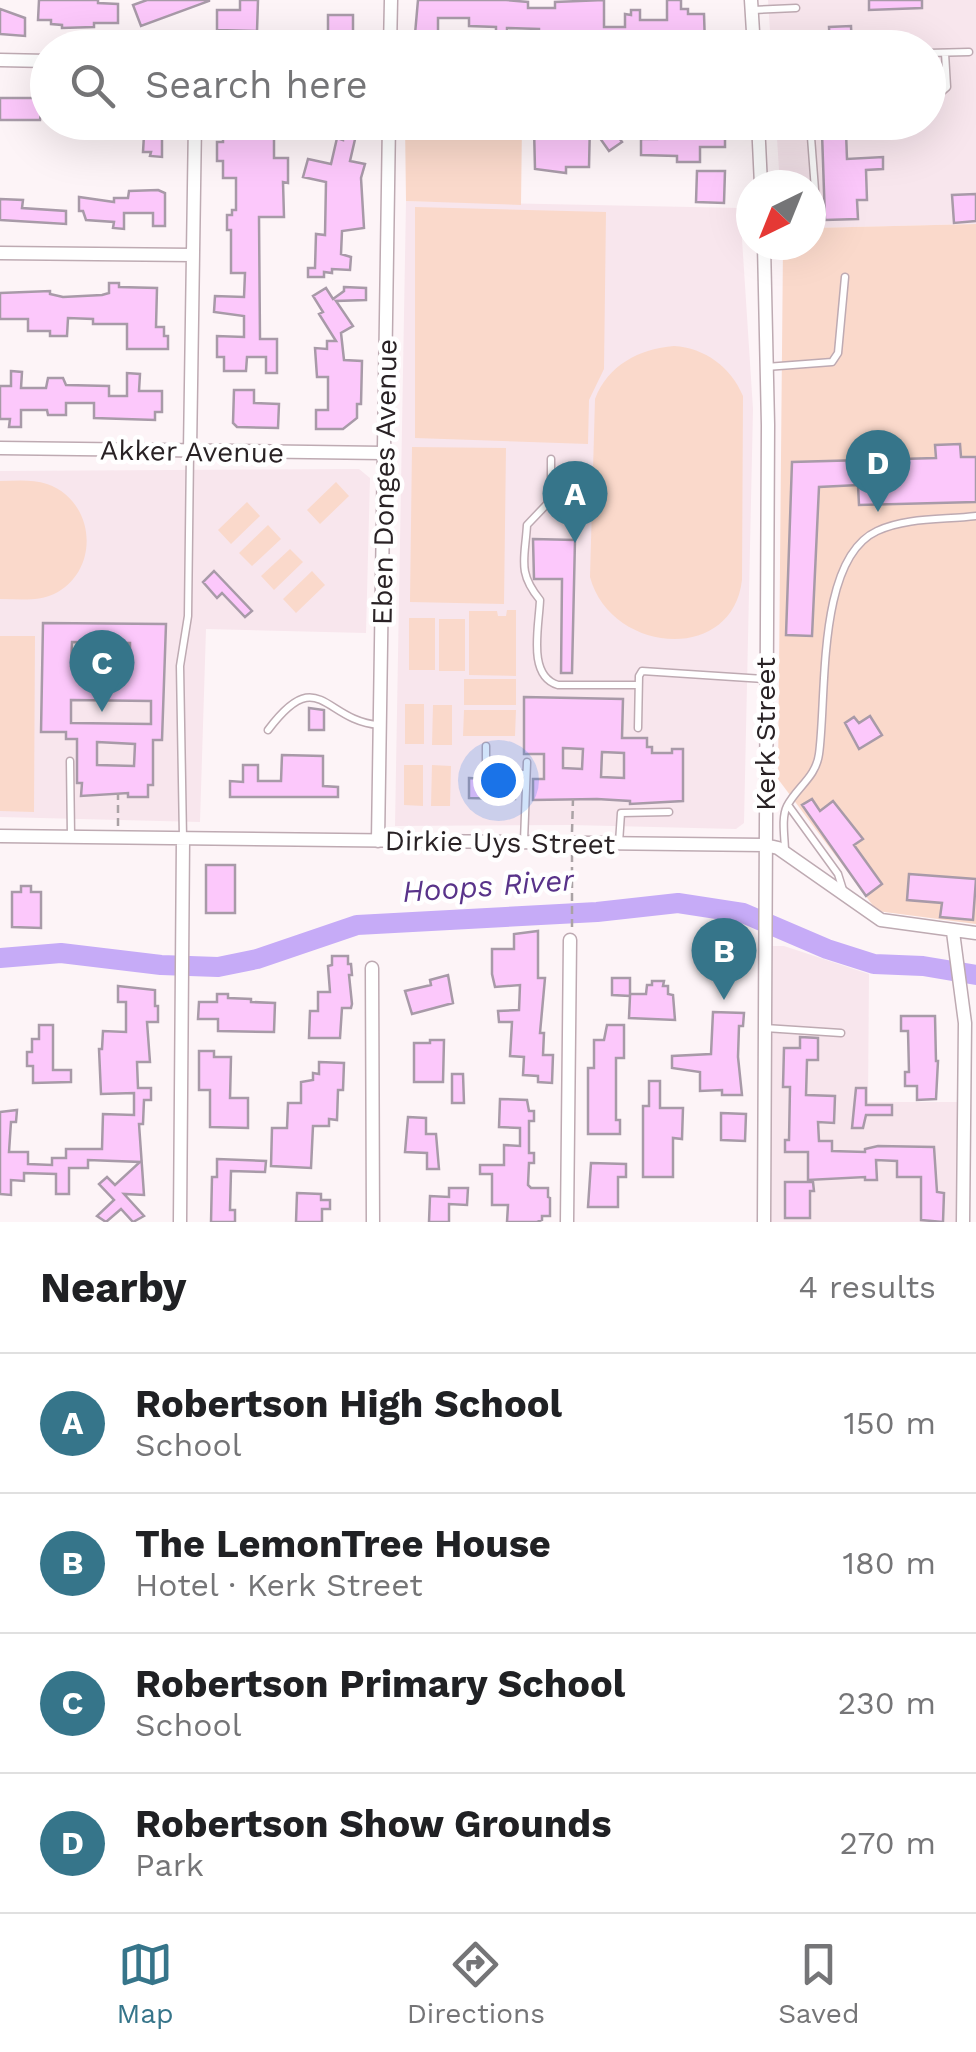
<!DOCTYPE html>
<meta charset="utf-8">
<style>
body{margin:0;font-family:"Work Sans",sans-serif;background:#f6f6f6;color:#202124}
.compass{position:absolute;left:736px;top:170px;width:90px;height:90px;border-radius:50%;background:#fff;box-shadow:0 10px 40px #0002;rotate:223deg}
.you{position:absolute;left:498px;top:780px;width:35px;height:35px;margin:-25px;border:8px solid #fff;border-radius:50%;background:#1a73e8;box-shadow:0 0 0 15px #1a73e833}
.badge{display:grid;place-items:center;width:65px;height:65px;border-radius:50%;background:#36758a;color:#fff;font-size:32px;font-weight:700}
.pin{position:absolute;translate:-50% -82px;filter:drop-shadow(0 2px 5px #0008)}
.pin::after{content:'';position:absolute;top:52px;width:35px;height:30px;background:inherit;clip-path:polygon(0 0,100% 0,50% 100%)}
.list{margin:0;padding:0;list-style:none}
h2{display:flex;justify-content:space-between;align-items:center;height:130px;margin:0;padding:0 40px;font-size:42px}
h2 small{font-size:32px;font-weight:400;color:#757577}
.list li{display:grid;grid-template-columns:65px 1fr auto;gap:30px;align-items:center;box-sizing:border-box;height:140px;padding:0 40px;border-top:2px solid #e0e0e0}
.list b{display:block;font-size:38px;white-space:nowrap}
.list p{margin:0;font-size:32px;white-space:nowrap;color:#757577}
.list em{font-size:32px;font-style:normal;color:#757577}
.icon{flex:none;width:55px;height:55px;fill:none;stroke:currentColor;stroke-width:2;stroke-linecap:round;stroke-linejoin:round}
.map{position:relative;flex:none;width:976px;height:1222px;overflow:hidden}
.search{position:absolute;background:#fff;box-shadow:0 10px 40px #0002;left:30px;right:30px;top:30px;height:110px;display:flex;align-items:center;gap:25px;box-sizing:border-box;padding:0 35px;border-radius:55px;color:#757577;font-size:38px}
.sheet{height:690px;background:#fff}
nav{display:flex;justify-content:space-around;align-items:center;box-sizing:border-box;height:140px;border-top:2px solid #e0e0e0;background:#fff;font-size:28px;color:#757577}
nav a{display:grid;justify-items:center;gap:5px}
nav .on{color:#36758a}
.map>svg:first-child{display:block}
</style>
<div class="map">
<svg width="976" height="1222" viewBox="0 0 976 1222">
<rect width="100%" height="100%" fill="#fdf4f7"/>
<path fill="#f8e6ed" d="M768,0H976V224L811,228V185H780L776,123L928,122V48L771,47Z
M406,201L740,208L753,409L744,823L736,829L572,825L395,826Z
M359,469L370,478L366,633L206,629L200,822L0,817V471Z
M761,946H784L869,974L868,1102H967L964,1222H762Z"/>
<path fill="#fad9cb" d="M405,123H522L521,205L406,201Z
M415,207L606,212L604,369L589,400L588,444L415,438Z
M976,224V924L877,911L778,779L783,245H811V228Z
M674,346C705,348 731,367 743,396L742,580C732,665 610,653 590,577L595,399C608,365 639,349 674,346Z
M412,447L506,448L504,604L410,602Z
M0,481C15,481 32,479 47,484C96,501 101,571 54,594C37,602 18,599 0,599Z
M336,482L349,496L320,524L307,510Z
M247,502L260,516L231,544L218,530Z
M268,525L281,539L252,566L239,553Z
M290,549L303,562L274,590L261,576Z
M312,571L325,585L296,613L283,599Z
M507,610H516V676L469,675V611H497L498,616H506Z
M409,618H435V670H409Z
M439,619H465V671H439Z
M0,636H35L34,812L0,811Z
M464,679H516V705H464Z
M405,704H424V744H405Z
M433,705H452V745H432Z
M464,710H516L515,736H463Z
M404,765H423V806L404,805Z
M432,765L451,766L450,806H431Z"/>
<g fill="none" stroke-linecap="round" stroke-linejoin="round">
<path stroke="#c6abf7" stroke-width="20" d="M0,958L61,953L161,965L218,967L257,959L357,925L597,912L678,903L743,913L827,949L874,964L923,966L976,975"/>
</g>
<path fill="#fcc8fb" stroke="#a89aa8" stroke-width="2.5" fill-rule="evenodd" d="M39,0H98V3L118,4V23H94V27L62,28V25L51,24V20H38Z
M147,0H209V1L141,26L133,5Z
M240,0H258L257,31L217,30V10H240Z
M418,0H506L528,2V8H555V2L604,0V27H625V14L631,15V10H640V20H667V0H681V9H688V14H704L705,45H694V39H679L671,35H650L634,43L570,44V48H559V38H539V29L507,28V34H496V27L469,26V18H438V34H415Z
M869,0H922V8L869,10Z
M0,9L25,18V36L0,34Z
M328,15H353V40H328Z
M851,26L852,48H830L829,27Z
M34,90L48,91V110H41L40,120H0V98H34Z
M226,122H248L252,137L274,138V158H288V183L283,182L284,217H259L260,339H277V373H266V357H247L246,371H224V357H217V336L244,337V316L214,312L215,296L244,297L245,273H231V230H227V215H232V210H236V178H223V161H217V142H223V136L230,137Z
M344,122H366V135H356L350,161L365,164L361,178L364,228L342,231L341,254L351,257L350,270L332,269V273L324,272V277H308V268H315L316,234L325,235L326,182L303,177L308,159L331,164L337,138L343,140Z
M546,122H608L622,142L609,151L590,124L589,167H566V173L535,169L534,128H546Z
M657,122H725V147H700V162H677V156L641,155V139H657Z
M846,132L847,159L883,157V169L866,170L867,200H857L858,219L825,220L822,133Z
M144,135L162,136V157L150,156L151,152H143Z
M697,171H725L724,203L696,202Z
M158,190L165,193V226H153V213H124V229L113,228L114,222L86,220L83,211H79V197L114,202V198H128L129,191Z
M976,194V221L954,223L952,195Z
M0,199L23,200L22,208L66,211V224L0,220Z
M109,283H119V287L157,288L156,327H164V336H168V349H127V324H93V319L68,318L67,336H50V331H28V319H0V293L50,291V294L63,297L102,295L109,293Z
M344,287L366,288V300L336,301L353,326L341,333L344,360L362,361L361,404H357V418L343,429H316V410H328V377H317L315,348L327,349V341H336L319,314L323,312L313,296L326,288L333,299L344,291Z
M11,371L22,372L21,388H46L48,378H63L66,385L109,386V396H127V373L140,374L139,391H162V412H155V420L94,418V403H66V415H48L47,410H21V427H9L10,419H0V386H11Z
M234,390H254V403L279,404L278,428L237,427L233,423Z
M960,444L961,457H976V502L859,505L858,485L819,487L812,636L786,635L792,462L936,458L935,445Z
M568,470H580V511H567Z
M533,539L575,540L572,673H561L562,579H534Z
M214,571L252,611L245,617L222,593L217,598L203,582Z
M43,623L166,624L162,740H153V785H148V797H128V793L81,796L82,783H77V739H66V732H41ZM72,642L130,643V667L71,666ZM71,700L151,701V724L71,723ZM97,742L135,744L134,766L97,765Z
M524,697L623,699L622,738H647V747H652V753H672V749H683V801L630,804V801L597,799L533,800V779H544V754H524ZM563,748L583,749L582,769L563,768ZM602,752L624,753V778L601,777Z
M309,708L324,710V730H309Z
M870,716L882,735L859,749L845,723L854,717L859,723Z
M282,755L323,756V786L338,787V797H230V781L243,782V765H258V781H281Z
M469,778L516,781L515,799L469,798Z
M812,799L820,811L833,801L863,839L854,845L882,884L866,896L802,805Z
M206,865H235V913H206Z
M909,874L976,879L973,920L940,917L942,903L907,900Z
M21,886H31V892H41V928L12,927V892H21Z
M538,931V978H545L540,1033H544L543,1055H553L552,1083L538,1082V1076L523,1075L524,1057L510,1056L512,1022H499L498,1011L519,1010L520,985L495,987L492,974V949H514V934Z
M332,956H348V964H351L352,975H349L352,1004L351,1008H342L340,1038H309L310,1011H318V992H330L328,966L332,965Z
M448,975L453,1003L412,1014L405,991L431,985L430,980Z
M612,978H630V994H646L647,985H652V981H664L663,986H668V994L673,995L675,1020L629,1018L630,996L612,995Z
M118,986L155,990V1006H158V1022H147L150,1062H137L138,1088H151V1100H144L143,1124H139L144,1195L124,1194L144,1216L133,1222L121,1209L106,1222L97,1216L114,1200L99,1184L107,1177L115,1185L140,1162L88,1160V1168H69V1194H56V1174L24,1173V1181L11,1180V1195L0,1194V1112L17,1110L16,1122H11L9,1152H28V1164L52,1165V1158H66V1149H102L103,1114L134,1115V1093L101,1094L99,1049H102L103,1031L126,1032V1002H118Z
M217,994H228V998L251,999V1002L275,1003L274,1032L218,1031V1019H198L199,1002H217Z
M713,1012L744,1013L743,1026H739L738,1057L742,1095H722V1090L700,1091V1072L672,1068V1056L711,1054Z
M901,1016H935L936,1061H938L936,1099L917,1100V1086H905V1072H909L908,1031H901Z
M39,1025H53V1070H71V1082L33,1083V1066H27V1052H32V1039H39Z
M607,1025H624V1058H616V1120H620V1134H588V1068H594V1040H604Z
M800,1037L818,1038V1060H807L806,1095L835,1096L834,1123L818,1122L819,1141H832V1151L865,1152V1149L878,1146L934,1147L937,1192L944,1193L943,1222L921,1220V1177H897V1161L876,1160L877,1180H865V1177L808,1180V1152H785V1140H789L790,1087H783L784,1048H800Z
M430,1040H444L443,1082H414V1043H430Z
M199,1051H214V1057H231L230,1098H248V1128L210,1127V1090H199Z
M319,1062L344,1063L343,1090H338L337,1120L329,1119V1126H313L311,1168L271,1166L272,1128H287L288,1103H301V1082L313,1080V1073L319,1074Z
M452,1074H463L464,1103H452Z
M649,1081H660V1108H683L682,1139L673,1138V1177H643V1106H649Z
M856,1088H866V1105H892V1115H866L863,1128H852Z
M500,1099L527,1100L529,1111H534V1121H529V1153H534V1163H529L528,1185L531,1188H548V1197L550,1198V1216H542V1220L537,1222H507L508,1205H492V1174H480V1165H504V1145L520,1146V1128L499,1127Z
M721,1113L746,1114L745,1141L721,1140Z
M408,1117L426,1118V1134H436L439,1169H427V1153L405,1152Z
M217,1159L266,1161L265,1172L231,1171L230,1210H235V1222H211L212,1177H217Z
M591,1163L626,1164V1177H618V1207H588Z
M785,1182H813L814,1191H810V1218H785Z
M449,1188H468L467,1205L449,1204V1222H429L430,1196L449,1197Z
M297,1193L321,1194V1200H330V1209H322V1222H296Z"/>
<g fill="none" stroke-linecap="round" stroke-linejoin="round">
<defs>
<path id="service" d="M753,10L796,8
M928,53L969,52
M928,95L939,94L947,87L945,53
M760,129H800L811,137L816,203L811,213
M766,367L832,362L838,353L845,277
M551,459V490L547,504L527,525C525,559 517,572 540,600C539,627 527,676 558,685H638
M638,728L639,676L642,671L765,679
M268,730C319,662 324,721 379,725
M486,746V767L490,773L526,774
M70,761L71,836
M788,805L838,874L844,893
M183,838L180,666L188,616L190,452
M524,841L527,762
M619,843L621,813L669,812
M785,852C785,838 781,818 787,806C797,787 816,777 819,754C827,697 816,559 877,531C907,517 944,520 976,516
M765,1028L841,1033"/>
<path id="minor" d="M751,0L754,48
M390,48L391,0
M0,60L48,61
M758,122L761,185
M0,253L193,255
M0,448L383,453
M190,451L195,122
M0,836L765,845L778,848L881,920L976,933
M378,841L389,122
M953,932L965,1023L963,1222
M372,968L373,1222
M180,1222L183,839
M567,1222L570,940
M764,1222L768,425L764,245"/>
</defs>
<use href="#service" stroke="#beaab2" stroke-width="9"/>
<use href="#minor" stroke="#beaab2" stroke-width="15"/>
<path stroke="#aaa2a5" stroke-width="2.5" stroke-dasharray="8 5" stroke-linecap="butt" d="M118,826V793
M572,832L573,799
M572,927V855"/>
<use href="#service" stroke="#fff" stroke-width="6"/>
<use href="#minor" stroke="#fff" stroke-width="12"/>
</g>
<g text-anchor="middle" stroke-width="9" stroke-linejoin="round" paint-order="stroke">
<g font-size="28" fill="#292225" stroke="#fff">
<text transform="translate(192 451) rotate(1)" y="10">Akker Avenue</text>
<text transform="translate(384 482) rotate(-89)" y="10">Eben Donges Avenue</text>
<text transform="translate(765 734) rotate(-90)" y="10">Kerk Street</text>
<text transform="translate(500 842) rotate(1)" y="10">Dirkie Uys Street</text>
</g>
<g font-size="30" font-style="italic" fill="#59338a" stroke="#fff">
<text transform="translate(488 886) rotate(-4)" y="10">Hoops River</text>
</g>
</g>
</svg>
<svg class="compass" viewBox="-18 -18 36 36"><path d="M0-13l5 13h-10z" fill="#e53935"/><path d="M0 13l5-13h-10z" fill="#757577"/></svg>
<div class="you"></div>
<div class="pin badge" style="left:575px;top:543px">A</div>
<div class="pin badge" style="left:724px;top:1000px">B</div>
<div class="pin badge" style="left:102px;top:712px">C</div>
<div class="pin badge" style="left:878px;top:512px">D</div>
<div class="search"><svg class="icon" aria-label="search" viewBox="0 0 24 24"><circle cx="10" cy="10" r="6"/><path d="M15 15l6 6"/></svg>Search here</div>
</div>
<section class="sheet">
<h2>Nearby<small>4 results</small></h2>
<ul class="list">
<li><span class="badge">A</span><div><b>Robertson High School</b><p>School</p></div><em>150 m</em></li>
<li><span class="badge">B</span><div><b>The LemonTree House</b><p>Hotel · Kerk Street</p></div><em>180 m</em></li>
<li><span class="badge">C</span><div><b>Robertson Primary School</b><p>School</p></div><em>230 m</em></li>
<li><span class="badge">D</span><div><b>Robertson Show Grounds</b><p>Park</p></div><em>270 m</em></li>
</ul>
</section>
<nav>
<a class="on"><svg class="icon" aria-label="map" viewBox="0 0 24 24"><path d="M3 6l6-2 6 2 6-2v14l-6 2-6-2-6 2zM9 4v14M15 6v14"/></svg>Map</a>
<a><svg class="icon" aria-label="directions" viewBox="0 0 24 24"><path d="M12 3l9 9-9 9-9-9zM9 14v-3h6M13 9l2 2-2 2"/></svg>Directions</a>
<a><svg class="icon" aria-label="saved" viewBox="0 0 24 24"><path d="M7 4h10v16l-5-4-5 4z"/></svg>Saved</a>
</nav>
